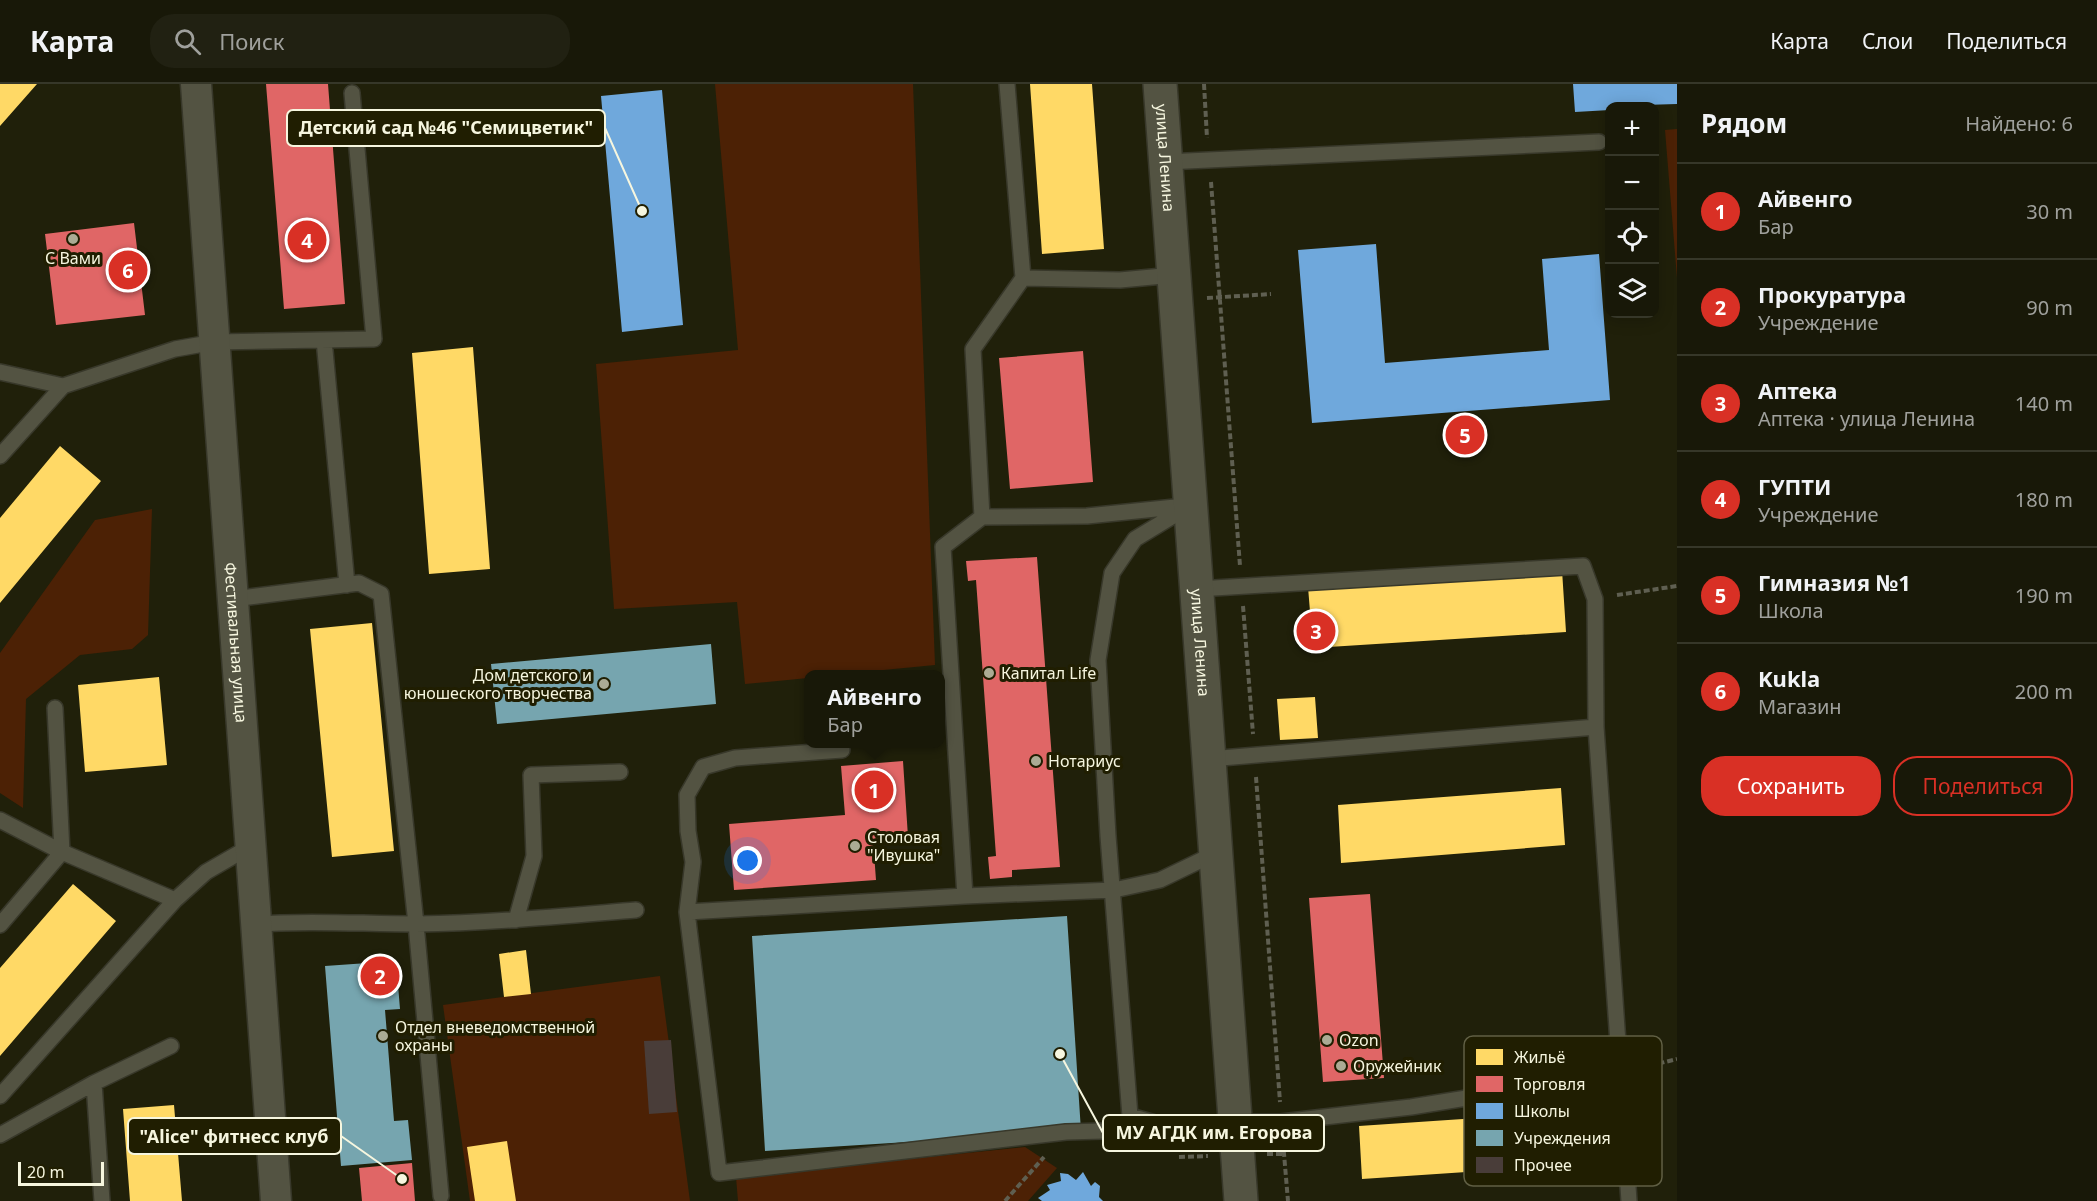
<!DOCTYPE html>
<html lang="ru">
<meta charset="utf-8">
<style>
body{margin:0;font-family:"Noto Sans",sans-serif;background:#212112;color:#f1f3f6}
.controls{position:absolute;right:18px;top:18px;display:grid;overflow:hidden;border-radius:12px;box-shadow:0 3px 15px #0003}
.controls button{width:54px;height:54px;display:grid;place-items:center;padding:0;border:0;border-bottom:2px solid #363729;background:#181808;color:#f1f3f6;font:30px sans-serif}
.scale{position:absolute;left:18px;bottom:15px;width:86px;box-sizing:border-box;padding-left:6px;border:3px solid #f6f6df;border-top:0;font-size:16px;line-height:21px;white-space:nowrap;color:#f6f6df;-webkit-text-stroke:4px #201e01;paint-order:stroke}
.you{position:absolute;left:748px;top:777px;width:21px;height:21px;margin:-15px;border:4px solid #fff;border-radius:50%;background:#1a73e8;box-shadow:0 0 0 9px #1a73e833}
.badge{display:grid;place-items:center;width:39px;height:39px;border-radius:50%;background:#d93025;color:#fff;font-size:20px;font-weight:700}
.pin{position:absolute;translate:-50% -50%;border:3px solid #fff;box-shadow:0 2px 6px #0006}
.popup{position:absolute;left:804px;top:586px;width:141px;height:78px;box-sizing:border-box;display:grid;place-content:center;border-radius:12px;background:#181808;filter:drop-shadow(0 2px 4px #0005);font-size:20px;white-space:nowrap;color:#9fa09c}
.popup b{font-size:22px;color:#f1f3f6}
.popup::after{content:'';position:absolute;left:50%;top:100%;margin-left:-12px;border:12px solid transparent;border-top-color:#181808}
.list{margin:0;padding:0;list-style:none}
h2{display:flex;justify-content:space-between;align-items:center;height:78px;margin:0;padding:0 24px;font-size:26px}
h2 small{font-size:20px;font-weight:400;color:#9fa09c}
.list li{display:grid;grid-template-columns:39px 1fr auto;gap:18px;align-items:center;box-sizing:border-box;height:96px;padding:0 24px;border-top:2px solid #363729}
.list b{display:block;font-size:22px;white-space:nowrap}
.list p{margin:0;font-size:20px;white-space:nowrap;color:#9fa09c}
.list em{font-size:20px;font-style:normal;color:#9fa09c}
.actions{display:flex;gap:12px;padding:18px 24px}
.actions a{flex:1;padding:14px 0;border:2px solid #d93025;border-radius:24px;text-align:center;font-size:21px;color:#d93025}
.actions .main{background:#d93025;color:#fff}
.icon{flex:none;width:33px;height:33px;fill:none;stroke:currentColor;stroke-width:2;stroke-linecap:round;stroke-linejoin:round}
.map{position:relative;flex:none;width:1677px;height:1117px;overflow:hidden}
header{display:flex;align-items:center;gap:36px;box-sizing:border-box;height:84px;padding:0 30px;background:#181808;border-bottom:2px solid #363729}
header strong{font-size:28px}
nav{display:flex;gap:33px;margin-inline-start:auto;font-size:21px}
.search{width:420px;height:54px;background:#212112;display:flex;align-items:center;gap:15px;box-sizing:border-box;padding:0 21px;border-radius:24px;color:#9fa09c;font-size:22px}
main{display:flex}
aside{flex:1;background:#181808}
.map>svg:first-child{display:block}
</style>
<header>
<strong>Карта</strong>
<div class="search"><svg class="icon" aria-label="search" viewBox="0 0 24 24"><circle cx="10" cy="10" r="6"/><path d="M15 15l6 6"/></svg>Поиск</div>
<nav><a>Карта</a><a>Слои</a><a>Поделиться</a></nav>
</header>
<main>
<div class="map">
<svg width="1677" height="1117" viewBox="0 0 1677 1117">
<rect width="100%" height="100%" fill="#20200a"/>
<path fill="#4c2105" d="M715,0H913L935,581L842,590H808V594L745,600L737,518L614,525L596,280L738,266Z
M1677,45V194L1665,46Z
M152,425L148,551L132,565L80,571L26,615L23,724L0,709V569L95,436Z
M660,892L690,1117H470L443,921Z
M1025,1063L1057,1084L1028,1117H738L736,1093Z"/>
<path fill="#ffd966" d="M0,0H37L0,42Z
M1030,0H1092L1104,165L1042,170Z
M473,263L490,485L429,490L412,269Z
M60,362L101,397L0,519V434Z
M1562,486L1566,548L1313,564L1308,503Z
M372,539L394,767L332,773L310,545Z
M159,593L167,681L85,688L78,601Z
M1315,613L1318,654L1280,656L1277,615Z
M1561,704L1565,761L1341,779L1338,721Z
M73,800L116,837L0,972V884Z
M526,866L531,910L504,913L499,870Z
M174,1021L182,1117H130L123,1025Z
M1597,1026L1601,1079L1362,1095L1359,1042Z
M507,1057L516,1117H475L467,1063Z"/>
<path fill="#e06666" d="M266,0H328L345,220L284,225Z
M134,139L145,231L56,241L45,150Z
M1083,267L1093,398L1010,405L999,274Z
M1037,473L1060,783L1012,786V793L990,795L988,773L996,772L976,496L968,497L966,477Z
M903,677L908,753L873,756L876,796L734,806L729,740L845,731L841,682Z
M1370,810L1384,994L1323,998L1309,814Z
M412,1079L415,1117H362L359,1084Z"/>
<path fill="#6fa8dc" d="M1573,0H1677V20L1610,22V26L1575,28Z
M662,6L683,241L622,248L601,12Z
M1376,160L1385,279L1549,266L1542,175L1599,170L1610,316L1312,339L1298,166Z
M1083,1088L1091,1102L1095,1098L1100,1102L1099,1113L1103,1117H1042L1038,1114L1050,1106L1047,1101L1061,1097L1060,1089L1068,1090L1076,1096Z"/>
<path fill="#76a5af" d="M711,560L716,620L497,640L491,580Z
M1067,832L1081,1047L765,1067L752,852Z
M396,877L400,925L385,926L394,1037L408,1036L412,1076L341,1082L325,882Z"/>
<path fill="#493d39" d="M671,956L677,1028L649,1030L644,957Z"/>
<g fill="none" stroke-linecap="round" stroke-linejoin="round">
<defs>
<path id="lane" d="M1007,0L1023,194L1120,196L1174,191
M1166,78L1599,58
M1023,194L973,265L982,433L1087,432L1185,422
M324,256L347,501
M0,288L63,302
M0,372L63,302L175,265L215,258L374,255L352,9
M1197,505L1583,482L1595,515L1596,643
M233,515L359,499L381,510L416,840L441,1112
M842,666L735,674L703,683L687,711L688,747L693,778L687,828L719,1089L1066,1048L1177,1045L1236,1038H1281L1411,1023L1620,989
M1209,675L1596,643L1629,1117
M0,736L62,768L55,624
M965,812L943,463L982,433
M687,828L965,812L1114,806L1160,796L1216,769
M516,836L534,772L531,691L620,688
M256,840C310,836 363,840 417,840C490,839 563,832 636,826
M0,841L62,768L175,816
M94,999L102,1117
M0,1012L175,816L206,788L251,762
M1162,1041L1130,1032L1108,752L1098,576L1112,489L1135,455L1191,421
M0,1051L94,999L171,962"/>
<g id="street">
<path id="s1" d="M196,0L276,1117"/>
</g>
<g id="secondary">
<path id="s2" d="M1160,0L1241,1117"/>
</g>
</defs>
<use href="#lane" stroke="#38382a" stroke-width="18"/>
<use href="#street" stroke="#38382a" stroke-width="33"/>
<use href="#secondary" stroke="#38382a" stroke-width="36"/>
<path stroke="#5f5f51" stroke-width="4" stroke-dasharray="6 3" stroke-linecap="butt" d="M1204,0L1207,54
M1211,98L1240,482
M1207,214L1271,210
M1617,511L1677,502
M1243,522L1253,650
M1256,693L1280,1018
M1641,984L1677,975
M1283,1058L1288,1117
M1267,1070H1284
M1179,1073L1208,1072
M1005,1117L1044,1073"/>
<use href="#lane" stroke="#535342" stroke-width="15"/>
<use href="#street" stroke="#535342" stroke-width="30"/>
<use href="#secondary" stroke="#535342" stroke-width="33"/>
</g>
<g fill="#abab94" stroke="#201e01" stroke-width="2">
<circle cx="73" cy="155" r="6"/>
<circle cx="989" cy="589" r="6"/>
<circle cx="604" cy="600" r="6"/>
<circle cx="1036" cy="677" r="6"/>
<circle cx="855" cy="762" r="6"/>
<circle cx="383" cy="952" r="6"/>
<circle cx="1327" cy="956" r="6"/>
<circle cx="1341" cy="982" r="6"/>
</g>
<g text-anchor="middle" stroke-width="6" stroke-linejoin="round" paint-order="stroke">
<g font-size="16" fill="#f6f6df" stroke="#201e01">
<text dy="6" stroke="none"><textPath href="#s2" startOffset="74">улица Ленина</textPath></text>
<text dy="6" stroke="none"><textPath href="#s1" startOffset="560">Фестивальная улица</textPath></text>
<text dy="6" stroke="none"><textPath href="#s2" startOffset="560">улица Ленина</textPath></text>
</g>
<g font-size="16" fill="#f6f6df" stroke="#201e01" text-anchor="start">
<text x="73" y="180" text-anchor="middle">С Вами</text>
<text x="1001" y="595">Капитал Life</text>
<text x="592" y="597" text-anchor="end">Дом детского и<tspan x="592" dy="18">юношеского творчества</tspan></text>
<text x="1048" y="683">Нотариус</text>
<text x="867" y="759">Столовая<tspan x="867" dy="18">"Ивушка"</tspan></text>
<text x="395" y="949">Отдел вневедомственной<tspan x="395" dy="18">охраны</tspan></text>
<text x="1339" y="962">Ozon</text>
<text x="1353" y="988">Оружейник</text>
</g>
</g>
<rect x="1464" y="952" width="198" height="150" rx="9" fill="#201e01" stroke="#605f44" stroke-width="1.5"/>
<rect x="1476" y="965" width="27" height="16" fill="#ffd966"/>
<rect x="1476" y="992" width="27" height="16" fill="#e06666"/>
<rect x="1476" y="1019" width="27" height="16" fill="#6fa8dc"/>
<rect x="1476" y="1046" width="27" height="16" fill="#76a5af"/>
<rect x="1476" y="1073" width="27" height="16" fill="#493d39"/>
<g font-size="16" fill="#f6f6df">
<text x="1514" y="979">Жильё</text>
<text x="1514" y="1006">Торговля</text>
<text x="1514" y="1033">Школы</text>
<text x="1514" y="1060">Учреждения</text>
<text x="1514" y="1087">Прочее</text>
</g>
<path fill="none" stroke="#f6f6df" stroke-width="2" d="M642 127L605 44M1060 970L1103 1049M402 1095L341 1052"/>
<g fill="#f6f6df" stroke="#201e01" stroke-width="2">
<circle cx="642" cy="127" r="6"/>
<circle cx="1060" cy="970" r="6"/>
<circle cx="402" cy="1095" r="6"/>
</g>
<g fill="#201e01" stroke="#f6f6df" stroke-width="2">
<rect x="287" y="26" width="318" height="36" rx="6"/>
<rect x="1103" y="1031" width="221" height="36" rx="6"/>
<rect x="128" y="1034" width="213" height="36" rx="6"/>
</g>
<g font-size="18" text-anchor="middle" font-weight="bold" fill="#f6f6df">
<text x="446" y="50">Детский сад №46 "Семицветик"</text>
<text x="1214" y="1055">МУ АГДК им. Егорова</text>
<text x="234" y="1059">"Alice" фитнесс клуб</text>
</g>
</svg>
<div class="controls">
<button>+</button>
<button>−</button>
<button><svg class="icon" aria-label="locate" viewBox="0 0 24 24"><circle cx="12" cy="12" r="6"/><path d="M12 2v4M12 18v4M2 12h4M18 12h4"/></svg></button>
<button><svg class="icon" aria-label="layers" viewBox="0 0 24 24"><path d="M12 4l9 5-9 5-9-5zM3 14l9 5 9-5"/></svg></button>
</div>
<div class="scale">20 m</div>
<div class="you"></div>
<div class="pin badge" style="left:874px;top:706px">1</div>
<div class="popup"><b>Айвенго</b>Бар</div>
<div class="pin badge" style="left:380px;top:892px">2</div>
<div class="pin badge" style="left:1316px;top:547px">3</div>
<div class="pin badge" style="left:307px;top:156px">4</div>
<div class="pin badge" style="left:1465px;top:351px">5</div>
<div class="pin badge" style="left:128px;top:186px">6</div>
</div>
<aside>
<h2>Рядом<small>Найдено: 6</small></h2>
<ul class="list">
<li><span class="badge">1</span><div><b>Айвенго</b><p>Бар</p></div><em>30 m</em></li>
<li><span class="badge">2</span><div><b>Прокуратура</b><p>Учреждение</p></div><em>90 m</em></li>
<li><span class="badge">3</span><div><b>Аптека</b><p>Аптека · улица Ленина</p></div><em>140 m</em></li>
<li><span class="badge">4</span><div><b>ГУПТИ</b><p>Учреждение</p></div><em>180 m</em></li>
<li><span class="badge">5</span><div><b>Гимназия №1</b><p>Школа</p></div><em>190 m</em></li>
<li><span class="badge">6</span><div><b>Kukla</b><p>Магазин</p></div><em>200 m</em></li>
</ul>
<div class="actions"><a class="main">Сохранить</a><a>Поделиться</a></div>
</aside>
</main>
